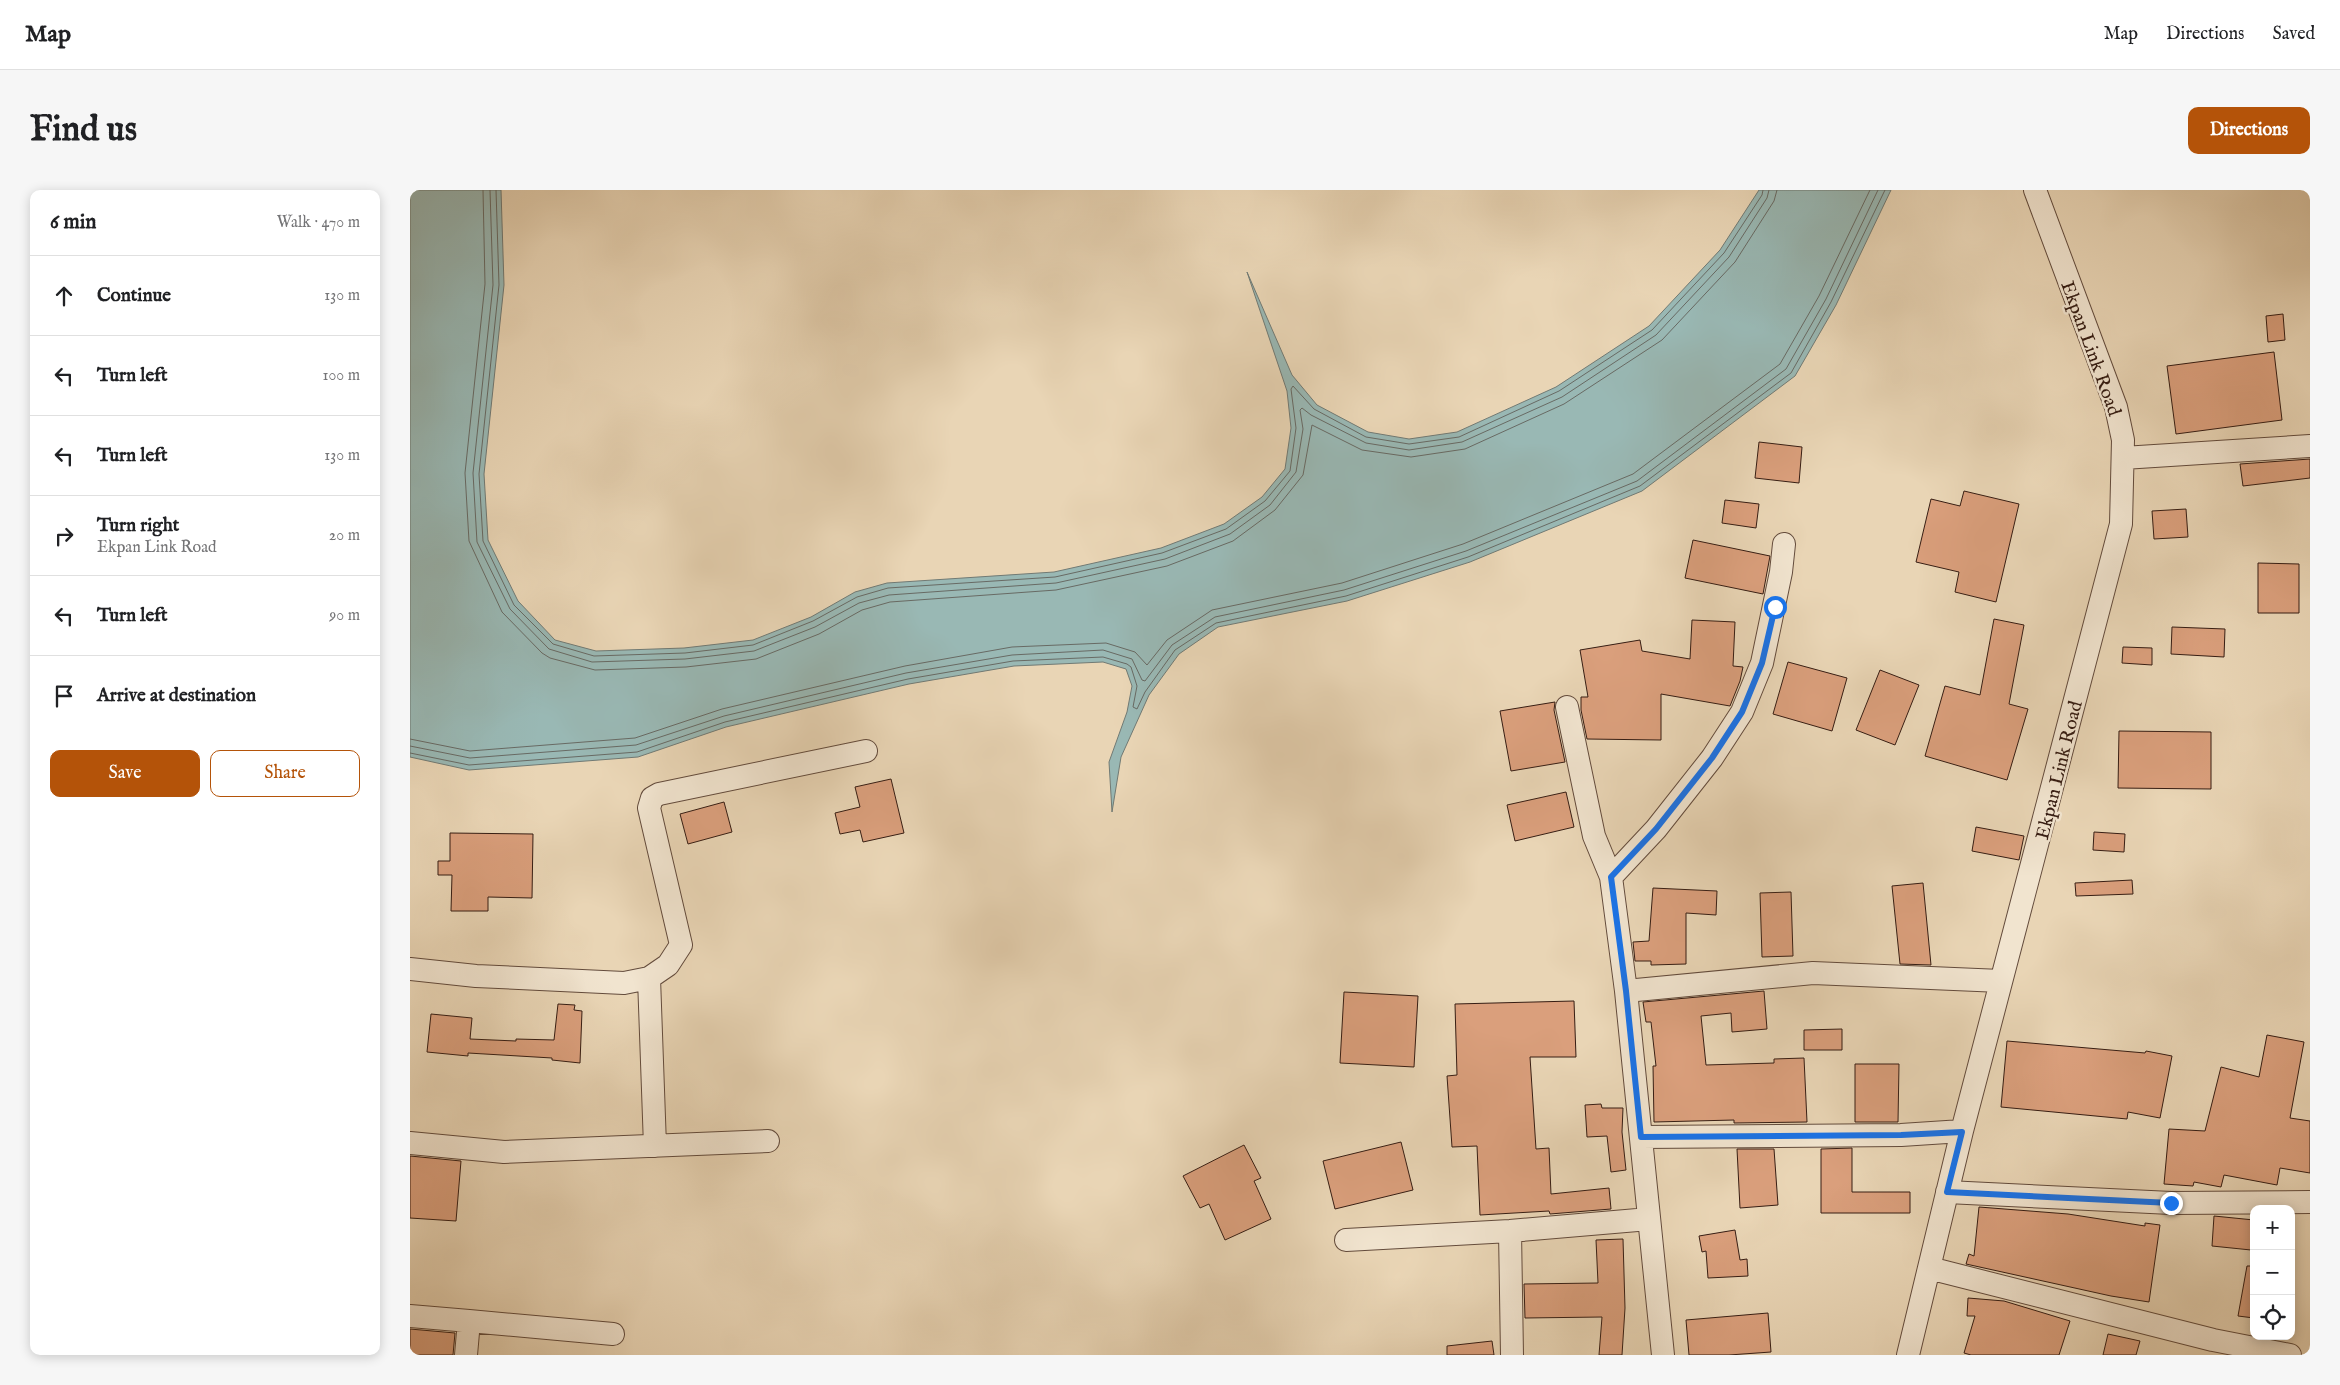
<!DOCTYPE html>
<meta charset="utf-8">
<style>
body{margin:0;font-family:"IM FELL English",serif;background:#f6f6f6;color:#202124}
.controls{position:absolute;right:15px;bottom:15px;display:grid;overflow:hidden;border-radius:10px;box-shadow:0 2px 12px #0003}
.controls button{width:45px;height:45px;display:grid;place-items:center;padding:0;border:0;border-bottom:1px solid #e0e0e0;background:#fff;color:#202124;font:25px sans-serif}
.stop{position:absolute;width:15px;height:15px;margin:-11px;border:4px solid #1a73e8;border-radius:50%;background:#fff}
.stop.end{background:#1a73e8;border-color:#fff;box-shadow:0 1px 5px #0008}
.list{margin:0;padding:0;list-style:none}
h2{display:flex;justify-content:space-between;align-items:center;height:65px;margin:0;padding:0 20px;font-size:21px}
h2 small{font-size:16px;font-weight:400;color:#757577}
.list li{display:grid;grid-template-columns:32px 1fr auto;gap:15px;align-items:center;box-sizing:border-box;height:80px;padding:0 20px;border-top:1px solid #e0e0e0}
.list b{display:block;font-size:19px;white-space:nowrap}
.list p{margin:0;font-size:16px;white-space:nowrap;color:#757577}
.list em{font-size:16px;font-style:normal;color:#757577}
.actions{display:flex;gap:10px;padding:15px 20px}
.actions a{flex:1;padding:11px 0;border:1px solid #b45309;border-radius:10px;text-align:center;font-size:18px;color:#b45309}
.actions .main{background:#b45309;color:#fff}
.icon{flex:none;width:28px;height:28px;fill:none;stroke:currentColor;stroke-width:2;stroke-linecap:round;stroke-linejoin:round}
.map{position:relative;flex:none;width:1900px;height:1165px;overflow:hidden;border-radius:10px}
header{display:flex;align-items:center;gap:30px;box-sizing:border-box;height:70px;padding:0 25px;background:#fff;border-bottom:1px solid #e0e0e0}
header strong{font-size:24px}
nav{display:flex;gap:28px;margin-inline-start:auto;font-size:18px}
.intro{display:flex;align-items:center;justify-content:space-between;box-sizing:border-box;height:120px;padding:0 30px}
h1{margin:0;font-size:35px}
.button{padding:12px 22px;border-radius:10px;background:#b45309;color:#fff;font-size:18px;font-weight:700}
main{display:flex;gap:30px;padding:0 30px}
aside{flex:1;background:#fff;border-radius:10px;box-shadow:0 2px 12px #0003}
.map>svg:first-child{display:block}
</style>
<header>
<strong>Map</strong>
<nav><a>Map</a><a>Directions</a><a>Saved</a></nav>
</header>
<div class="intro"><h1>Find us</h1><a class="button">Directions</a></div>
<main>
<aside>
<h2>6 min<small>Walk · 470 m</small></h2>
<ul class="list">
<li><svg class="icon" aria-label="ahead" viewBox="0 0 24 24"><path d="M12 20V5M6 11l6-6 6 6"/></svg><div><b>Continue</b></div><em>130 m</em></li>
<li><svg class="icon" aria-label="left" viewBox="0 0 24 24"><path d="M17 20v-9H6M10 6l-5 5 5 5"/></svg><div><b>Turn left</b></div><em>100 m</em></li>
<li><svg class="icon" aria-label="left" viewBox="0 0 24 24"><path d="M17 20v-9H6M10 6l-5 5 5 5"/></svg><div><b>Turn left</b></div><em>130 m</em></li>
<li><svg class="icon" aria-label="right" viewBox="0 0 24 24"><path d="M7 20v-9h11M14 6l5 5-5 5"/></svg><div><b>Turn right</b><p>Ekpan Link Road</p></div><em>20 m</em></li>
<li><svg class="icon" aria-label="left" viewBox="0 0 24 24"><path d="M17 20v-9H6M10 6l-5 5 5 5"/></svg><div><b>Turn left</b></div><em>90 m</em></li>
<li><svg class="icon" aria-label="arrive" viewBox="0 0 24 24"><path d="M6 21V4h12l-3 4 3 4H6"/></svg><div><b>Arrive at destination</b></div></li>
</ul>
<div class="actions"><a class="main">Save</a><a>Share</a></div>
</aside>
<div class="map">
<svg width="1900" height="1165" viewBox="0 0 1900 1165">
<rect width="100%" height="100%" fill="#e9d5b5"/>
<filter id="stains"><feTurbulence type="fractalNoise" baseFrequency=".004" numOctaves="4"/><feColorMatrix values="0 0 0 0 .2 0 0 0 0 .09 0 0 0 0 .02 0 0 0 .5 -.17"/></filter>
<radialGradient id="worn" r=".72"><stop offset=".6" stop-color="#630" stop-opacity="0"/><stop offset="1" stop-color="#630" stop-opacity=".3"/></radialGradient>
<path fill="#99b8b4" stroke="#717a74" d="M0,0H91L94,95L74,284L78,350L108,411L145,450L186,461L274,458L343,450L401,427L445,402L477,393L644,382L751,358L814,334L852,307L875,279L881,238L877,201L837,82L882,185L907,215L958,242L999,249L1047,242L1146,197L1239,136L1310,60L1349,0H1481L1426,115L1385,186L1232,301L1060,372L937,411L808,437L769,464L739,505L711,567L702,622L699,572L717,522L722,496L716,479L693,472L604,476L499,494L316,537L228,567L59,580L0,567Z"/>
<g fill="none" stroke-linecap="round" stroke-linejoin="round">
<path stroke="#686a64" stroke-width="1" d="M73,0L75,94L55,283L59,351L92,422L132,463L140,468L185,480L276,477L346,469L409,444L452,420L480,412L646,400L757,376L823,351L865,320L893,285L902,235L952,260L1001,267L1055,259L1154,214L1252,150L1325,72L1364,11L1367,0
M80,0L83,95L63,283L67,352L100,419L139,459L182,472L275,469L344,461L405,437L449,413L479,405L646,393L755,369L820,344L860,315L886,282L893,239L890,220L892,218L901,225L956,253L999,260L1052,252L1152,207L1246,145L1319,67L1357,8L1359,0
M86,0L89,95L69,284L73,351L104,415L143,454L184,466L275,463L343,455L403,431L447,407L478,398L645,387L752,363L816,339L855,311L880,281L886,238L881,199L883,196L904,219L956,247L999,254L1049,247L1149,201L1242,140L1314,63L1352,5L1353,0
M0,549L60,561L225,548L312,519L495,476L602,457L696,453L725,462L737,475L757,450L802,420L932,393L1053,354L1223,284L1370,174L1409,106L1460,0
M0,556L60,568L226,555L314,526L496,483L602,465L693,460L722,469L732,490L735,491L762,455L805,427L934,400L1056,361L1227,291L1376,179L1416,109L1468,0
M0,563L59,575L227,562L315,532L498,489L603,471L693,467L717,474L721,477L727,496L723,517L727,519L735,502L765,460L806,433L936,406L1058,367L1230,296L1381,183L1421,112L1475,0"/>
</g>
<path fill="#da9f7c" stroke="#361d13" d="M1873,124L1875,150L1858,152L1856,126Z
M1864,162L1872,230L1766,244L1757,176Z
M1349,252L1392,257L1389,293L1345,288Z
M1900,269V288L1833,296L1830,274Z
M1554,301L1609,314L1586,412L1545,402L1549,382L1506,372L1521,309L1550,316Z
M1315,310L1349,314L1346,338L1312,333Z
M1776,319L1778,347L1744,349L1742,321Z
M1283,350L1360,366L1353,404L1275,388Z
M1848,373L1889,374V423H1848Z
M1584,429L1614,435L1599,514L1618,519L1597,590L1515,566L1535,496L1570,505Z
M1282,430L1325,432L1323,476L1333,477L1330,491L1320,516L1251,504V550L1177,549L1171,520V507H1178L1170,460L1230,450L1232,461L1280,469Z
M1762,437L1815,439L1814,467L1761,464Z
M1713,457L1742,458V475L1712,473Z
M1378,472L1437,488L1422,541L1363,524Z
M1470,480L1509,495L1485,555L1446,540Z
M1145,512L1144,520L1155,572L1101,581L1090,521Z
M1709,541L1801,542V599L1708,598Z
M481,589L494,643L453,652L450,640L430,644L425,623L450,617L445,597Z
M1156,602L1164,637L1105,651L1097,615Z
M314,612L322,642L278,654L270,624Z
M1566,637L1614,646L1609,670L1562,661Z
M1684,642L1715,644L1714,662L1683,660Z
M40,643L123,644L122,708L78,707V721H41L42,685H28V671H40Z
M1722,690L1723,704L1666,706L1665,693Z
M1513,693L1521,775L1490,774L1482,696Z
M1243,698L1307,701L1306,725L1276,723V774L1241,775V771H1225L1223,752L1239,751Z
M1381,702L1383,766L1352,767L1350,703Z
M1354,801L1357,839L1322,842L1321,823L1291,826L1296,875L1364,873V869L1394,868L1397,932L1324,933V930L1244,932L1243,876H1246L1241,832H1236L1233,812Z
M934,802L1008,806L1004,877L930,873Z
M1164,811L1166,867H1120L1126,959L1139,958L1141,1004L1199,998L1201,1019L1140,1024L1139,1021L1070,1025L1067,956L1042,957L1037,886L1047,885L1045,814Z
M148,814L165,815L164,820L172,821L170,873L142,870V868L58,863V866L17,862L21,824L62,828L60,849L106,851V849L144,850Z
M1432,839V860H1394V840Z
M1857,845L1894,852L1880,928L1900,931V983L1870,978L1867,995L1814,985L1811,997L1784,992L1783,996L1754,994L1759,939L1795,941L1811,877L1849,887Z
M1597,851L1735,863L1736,861L1762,866L1750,928L1718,922L1717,929L1591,917Z
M1445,874H1489L1488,932H1445Z
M1191,914L1192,918H1213L1212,942L1216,980L1201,982L1197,946L1177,947L1175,915Z
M991,952L1003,1000L925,1019L913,971Z
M834,955L851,988L844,991L861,1029L815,1050L799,1014L790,1018L773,986Z
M1442,958V1002H1500V1023H1411V959Z
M1327,959H1364L1368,1015L1330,1018Z
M0,966L51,971L46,1031L0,1028Z
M1569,1017L1658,1024L1735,1036V1033L1750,1035L1739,1112L1701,1106L1556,1074L1559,1064L1564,1066Z
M1804,1026L1844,1030L1841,1060L1802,1056Z
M1325,1040L1330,1070L1337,1069L1338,1086L1298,1088L1296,1061L1292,1062L1289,1046Z
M1213,1049L1215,1118L1212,1165H1189L1192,1127L1115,1128L1114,1094L1188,1093L1186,1050Z
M1837,1076H1844V1128L1828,1126Z
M1558,1108L1594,1111L1660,1131L1649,1165H1561L1554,1163L1565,1126H1557Z
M1358,1123L1361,1162L1319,1165H1279L1276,1130Z
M0,1139L45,1143L43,1165H0Z
M1698,1144L1730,1151L1726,1165H1693Z
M1082,1151L1084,1165H1037V1156Z"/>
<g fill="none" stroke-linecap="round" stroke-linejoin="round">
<defs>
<path id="minor" d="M1713,268L1900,256
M1157,517L1184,646L1201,687L1216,801L1253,1165
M1201,687L1246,639L1302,568L1332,522L1352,473L1371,382L1374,354
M0,779L66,786L214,793L239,788L258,775L271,755L239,618L242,608L249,604L456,561
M239,788L245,956
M1216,801L1403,783L1591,791
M1231,947L1491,945L1552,941
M0,953L94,962L358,951
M1537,1002L1761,1013L1900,1012
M1100,1041L1102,1165
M936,1050L1100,1041L1239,1029
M1519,1078L1803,1150L1880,1165
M0,1126L59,1131L56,1165
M59,1131L203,1144
M1498,1165L1552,941L1711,334L1713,250L1706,217L1625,0"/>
</defs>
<use href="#minor" stroke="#634b3c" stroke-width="24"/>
<use href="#minor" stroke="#f1e4cf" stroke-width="22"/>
</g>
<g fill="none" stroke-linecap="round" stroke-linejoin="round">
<path stroke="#1a73e8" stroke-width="6" d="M1365,417L1352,473L1332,522L1302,568L1246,639L1201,687L1216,801L1231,947L1491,945L1552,942L1537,1002L1761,1013"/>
</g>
<g text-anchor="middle" stroke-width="5" stroke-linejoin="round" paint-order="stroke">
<g font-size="19" fill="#361d13" stroke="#f1e4cf">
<text transform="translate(1682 158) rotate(70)" y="7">Ekpan Link Road</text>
<text transform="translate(1648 580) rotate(-76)" y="7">Ekpan Link Road</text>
</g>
</g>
<rect width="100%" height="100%" filter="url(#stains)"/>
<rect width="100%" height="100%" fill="url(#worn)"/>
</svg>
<div class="controls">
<button>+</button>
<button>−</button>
<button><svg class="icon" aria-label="locate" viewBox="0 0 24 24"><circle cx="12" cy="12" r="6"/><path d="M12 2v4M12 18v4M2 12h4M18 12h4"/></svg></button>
</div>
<div class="stop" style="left:1365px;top:417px"></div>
<div class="stop end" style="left:1761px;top:1013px"></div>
</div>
</main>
